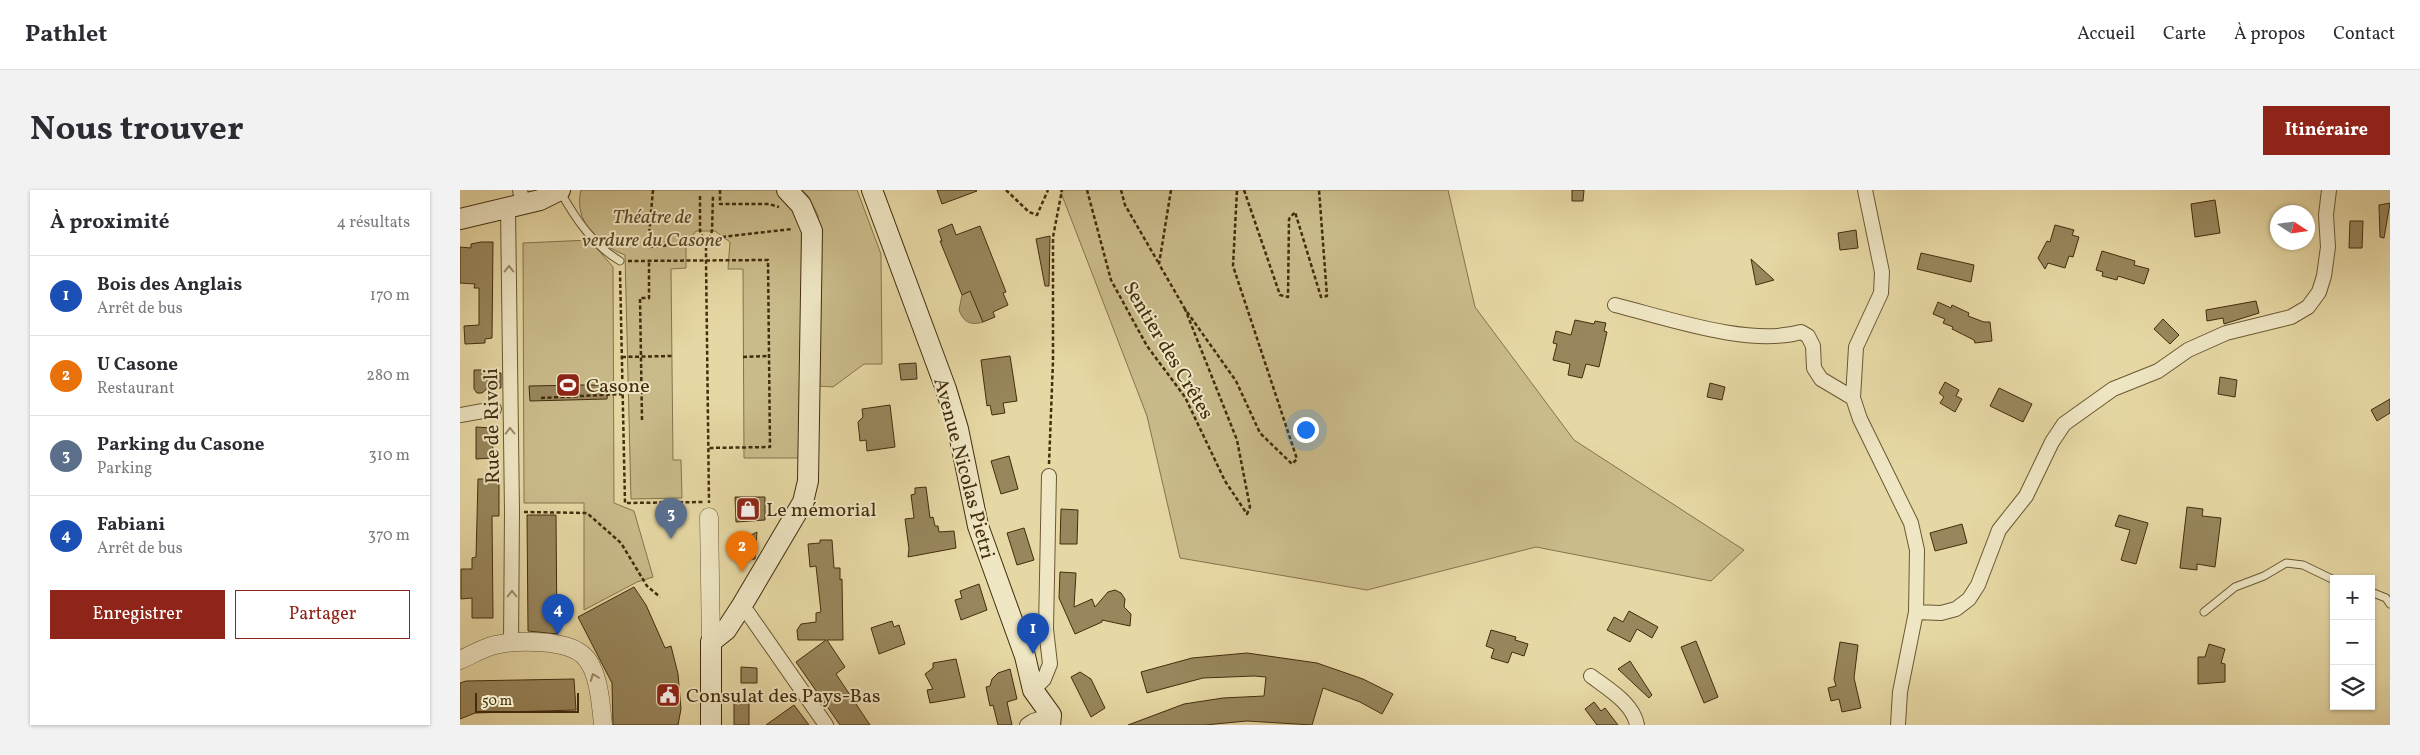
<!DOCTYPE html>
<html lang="fr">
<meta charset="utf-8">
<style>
body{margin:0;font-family:Vollkorn,serif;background:#f2f2f3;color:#2b2b33}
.controls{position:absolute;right:15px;bottom:15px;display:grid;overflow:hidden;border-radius:0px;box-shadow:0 1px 4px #0004}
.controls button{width:45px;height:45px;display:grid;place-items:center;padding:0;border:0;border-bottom:1px solid #e1e1e2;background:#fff;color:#2b2b33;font:25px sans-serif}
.compass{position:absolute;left:1810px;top:15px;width:45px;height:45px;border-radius:50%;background:#fff;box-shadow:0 1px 4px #0004;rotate:102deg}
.scale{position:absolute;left:15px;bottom:12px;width:104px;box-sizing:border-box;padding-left:5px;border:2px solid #432d0d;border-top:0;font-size:14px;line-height:18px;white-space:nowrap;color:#432d0d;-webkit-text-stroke:4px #efe6c4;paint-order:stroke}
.you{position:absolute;left:845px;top:239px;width:18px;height:18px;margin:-12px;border:4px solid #fff;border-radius:50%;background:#1a73e8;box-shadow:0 0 0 8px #1a73e833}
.badge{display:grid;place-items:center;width:32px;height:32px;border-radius:50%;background:#8f2418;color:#fff;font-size:16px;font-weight:700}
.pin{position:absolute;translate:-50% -41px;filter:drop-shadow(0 1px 2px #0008)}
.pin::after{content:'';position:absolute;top:26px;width:18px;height:15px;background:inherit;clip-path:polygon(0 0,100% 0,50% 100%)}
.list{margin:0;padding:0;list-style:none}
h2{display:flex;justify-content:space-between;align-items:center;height:65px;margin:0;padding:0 20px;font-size:21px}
h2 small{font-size:16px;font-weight:400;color:#7c7c81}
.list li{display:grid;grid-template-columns:32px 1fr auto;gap:15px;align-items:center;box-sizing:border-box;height:80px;padding:0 20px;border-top:1px solid #e1e1e2}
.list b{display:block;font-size:19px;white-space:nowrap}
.list p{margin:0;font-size:16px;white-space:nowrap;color:#7c7c81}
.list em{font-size:16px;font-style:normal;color:#7c7c81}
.actions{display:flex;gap:10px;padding:15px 20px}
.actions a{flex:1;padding:11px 0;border:1px solid #8f2418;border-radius:0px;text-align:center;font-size:18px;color:#8f2418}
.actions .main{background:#8f2418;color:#fff}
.icon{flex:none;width:28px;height:28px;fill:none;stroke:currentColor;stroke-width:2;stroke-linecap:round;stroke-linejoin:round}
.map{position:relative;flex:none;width:1930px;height:535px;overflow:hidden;border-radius:0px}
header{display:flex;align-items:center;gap:30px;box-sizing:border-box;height:70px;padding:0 25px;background:#fff;border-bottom:1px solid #e1e1e2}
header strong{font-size:24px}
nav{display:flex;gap:28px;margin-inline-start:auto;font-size:18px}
.intro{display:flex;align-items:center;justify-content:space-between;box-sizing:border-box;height:120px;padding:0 30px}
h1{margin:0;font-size:35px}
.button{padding:12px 22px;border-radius:0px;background:#8f2418;color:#fff;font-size:18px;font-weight:700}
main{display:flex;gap:30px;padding:0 30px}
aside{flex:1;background:#fff;border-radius:0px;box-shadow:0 1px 4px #0004}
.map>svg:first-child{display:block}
</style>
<header>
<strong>Pathlet</strong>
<nav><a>Accueil</a><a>Carte</a><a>À propos</a><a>Contact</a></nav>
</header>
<div class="intro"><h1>Nous trouver</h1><a class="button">Itinéraire</a></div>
<main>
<aside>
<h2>À proximité<small>4 résultats</small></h2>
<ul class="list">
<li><span class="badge" style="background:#1a4fb4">1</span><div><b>Bois des Anglais</b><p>Arrêt de bus</p></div><em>170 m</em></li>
<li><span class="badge" style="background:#e8710a">2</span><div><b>U Casone</b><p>Restaurant</p></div><em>280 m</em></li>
<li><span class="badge" style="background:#5c6f8a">3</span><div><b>Parking du Casone</b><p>Parking</p></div><em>310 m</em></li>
<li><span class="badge" style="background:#1a4fb4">4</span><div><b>Fabiani</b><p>Arrêt de bus</p></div><em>370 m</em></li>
</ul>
<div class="actions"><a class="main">Enregistrer</a><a>Partager</a></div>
</aside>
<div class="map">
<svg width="1930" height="535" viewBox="0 0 1930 535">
<rect width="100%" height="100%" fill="#e6d8a4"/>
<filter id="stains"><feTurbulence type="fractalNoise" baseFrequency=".004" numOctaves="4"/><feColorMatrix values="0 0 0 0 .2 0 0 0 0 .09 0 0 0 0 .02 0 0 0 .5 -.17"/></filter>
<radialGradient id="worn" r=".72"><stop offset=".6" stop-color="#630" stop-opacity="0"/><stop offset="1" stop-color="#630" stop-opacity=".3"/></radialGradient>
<path fill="#cabb8a" stroke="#86744c" d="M121,0H319L343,36V268H284L283,79H268L270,52L255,41H236L226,54V78L211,79L213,270H221L222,308L171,309L165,65C139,55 113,32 121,0Z
M342,0H397L421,64L422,174H404L373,197L358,196V25L348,6Z
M600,0H988L1015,117L1114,250L1284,360L1251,391L1076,357L907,400L720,368L687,226Z
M130,50L153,77L154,313L174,321L193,387L177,392L124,420V313H64L63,53Z"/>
<path fill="#af9e71" stroke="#847149" d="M510,101L523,132C511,136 503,132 499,120L502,105Z"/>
<path fill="#98865c" stroke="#432d0d" d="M477,0H516L517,1L482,14Z
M1112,0H1124L1123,11H1112Z
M1755,10L1760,43L1735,47L1731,14Z
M1930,13L1924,48L1920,47L1919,15Z
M1890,31H1903L1902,58H1889Z
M492,34L496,45L520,36L546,102L543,103L548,115L533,122L535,127L523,132L510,101L502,105L480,51H482L478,40Z
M1595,35L1614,40L1612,45L1619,47L1613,67L1609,66L1605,78L1588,73L1585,79L1578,68L1587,51L1590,52Z
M1396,40L1398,58L1380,60L1378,43Z
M590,46L589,96H585L576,49Z
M21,52H33L32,148L25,149V153L5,154L4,136L19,135V98H14L15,94L0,93V57L11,58V54Z
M1642,61L1675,71L1674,75L1689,79L1684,94L1658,86L1657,90L1642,86L1643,82L1636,80Z
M1461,63L1514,75L1511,92L1457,79Z
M1291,69L1314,90L1296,95Z
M1796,111L1799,123L1764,134L1763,128L1747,131L1746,120Z
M1478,112L1491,118L1492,115L1509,123L1508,126L1524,132H1530L1532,151L1515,153L1514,150L1492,139L1493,137L1483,133L1485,129L1473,124Z
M1703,129L1719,145L1710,154L1694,139Z
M1115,130L1134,134L1135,131L1146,133L1144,141L1147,142L1139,177L1126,174L1122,188L1108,185L1110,174L1093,170L1097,154L1093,153L1096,141L1111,145Z
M550,166L557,211L543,213L545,223L532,225L530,215L527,216L521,170Z
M456,173L457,189L441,190L439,174Z
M14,180H32V183H41V198H28L22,203H17L14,199Z
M1760,187L1777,190L1775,207L1758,204Z
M1485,192L1499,200L1496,206L1502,209L1495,222L1480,213L1484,207L1479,203Z
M1250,193L1265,197L1262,210L1247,207Z
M123,195H148L147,209L70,211L69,196Z
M1539,198L1572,214L1563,232L1530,216Z
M1930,209V223L1917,231L1911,220Z
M430,215L435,257L407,261L406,250L400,251L398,232L403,227L402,219Z
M16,237L32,238V243H38V253H33L32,268L16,269Z
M549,266L558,299L541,304L531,271Z
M18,289H39V326H32L33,428H12V408L1,409V379H12V368L16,367Z
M466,297L470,328L473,327L475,336H478L479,342L494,341L496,358L448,367L449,359L445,329L454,328L451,305L455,304V298Z
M275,307H305V330L276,332Z
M1727,317L1743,319L1742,326L1761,328L1755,377L1737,374V380L1720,378Z
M601,319L618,320L617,354H600Z
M67,325H96L97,444L68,441Z
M1659,325L1688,333L1676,374L1661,370L1670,340L1655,336Z
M1502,334L1507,353L1475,361L1470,343Z
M564,338L574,370L557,375L547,343Z
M297,342L295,369L281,370V366L272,367V354Z
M360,350H372L374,378H380V390L382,389L383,450H367L385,477L376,484L410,535H380L336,472L366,450H338L337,440L341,434L356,432V423L361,422L356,376L350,377L348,354L360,353Z
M600,382L616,383L614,417L632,409L635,417L648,402L655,400L661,403L665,409L664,417L671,424L670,436L642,430V432L615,444L599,408Z
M519,394L527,420L501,430L495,410L502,408L500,401Z
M174,397L186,415L205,458L211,456L218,484L221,519L218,535H153L152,493L118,427Z
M1169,421L1198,437L1192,448L1177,439L1170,452L1147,440L1154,427L1163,432Z
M432,431L434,437L439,435L445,454L419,464L411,438Z
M1031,440L1056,447L1055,450L1068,454L1064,466L1052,462L1048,473L1031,468L1034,459L1026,456Z
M1236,451L1258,507L1244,513L1221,457Z
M1380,452L1398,455L1394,488L1401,518L1382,522L1379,509L1371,511L1368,498L1376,496L1374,489Z
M1749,454L1765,459L1761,473L1765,474V492L1738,494V467H1745Z
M787,463L857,473L903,489L933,504L922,524L900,512L863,498L852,535L787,531L745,535H668L724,514L763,508L804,506L806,487L794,486L743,488L687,503L681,482L732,468Z
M496,469L505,507L470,513L467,500L473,499L465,484L473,478V473Z
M1170,471L1192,505L1189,508L1158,479Z
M281,477L297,478V493H281Z
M550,479L557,509L547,512L552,535H538L533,515L530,516L526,497L530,496L532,489L538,483Z
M620,482L631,489L645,518L631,527L611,487Z
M114,489L116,520L15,523L0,529V493L6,491Z
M274,512H289V535H274Z
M1134,512L1141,521L1145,518L1158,535H1137L1125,519Z
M334,515L349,535H306Z"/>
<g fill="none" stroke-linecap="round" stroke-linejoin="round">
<defs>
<path id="service" d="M100,1C115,28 133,55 160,71
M1911,402L1926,408L1930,414
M1744,422L1775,397L1804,386L1826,373L1843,375L1874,390"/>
<path id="minor" d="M60,0L63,15
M48,19L52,322L51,453
M1155,115C1207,128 1289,157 1341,142L1348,146L1353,156L1354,178L1361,189L1393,208L1400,229L1451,333L1457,360L1456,422L1440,502L1438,535
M1393,208L1396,157L1421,103L1422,82L1405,0
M0,225L34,219
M281,417L288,423L366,535
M1456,422L1481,423L1496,419L1509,409L1518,395L1539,340L1566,306L1592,252L1604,234L1653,199L1698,181L1728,160L1766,143L1831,127L1848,117L1859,102L1864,86L1868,57L1866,25L1869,0
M1131,486C1148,499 1173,513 1177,535
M573,500L584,489L590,474L586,439L589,286
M567,535L573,531L591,525"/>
<path id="tertiary" d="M249,327L251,452
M0,470C11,465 23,458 35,455C57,450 107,449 124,466C139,480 141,516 143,535"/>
<path id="secondary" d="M412,0L486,199L498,239L518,336L565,466L573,500L591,525L590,535
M0,29L80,10L100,0
M251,535V452L266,440L281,417L343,312L348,291L352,41L341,15L327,0"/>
</defs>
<use href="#service" stroke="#6c5833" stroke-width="9"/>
<use href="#minor" stroke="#6c5833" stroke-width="16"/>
<use href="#tertiary" stroke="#6c5833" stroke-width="19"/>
<use href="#secondary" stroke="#432d0d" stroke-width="22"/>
<path stroke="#432d0d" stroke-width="2.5" stroke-dasharray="4 2.5" stroke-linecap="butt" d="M193,0L188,57L226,54
M260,0V14H309L319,17
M546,0L569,22L577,25L588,0
M627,0L651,90L687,156L725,207L765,291L787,324L790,317L777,250L725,119L776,191L800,243L832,274L837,269L773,76L777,0
M661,0L665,15L698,72
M711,0L699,74L725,119
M784,0L820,105L828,107L829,29L835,22L861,107L867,106L859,0
M240,6V41L246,56V70L249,313
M262,47L332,39
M246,55L252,41L253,5
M168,71L308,70L310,257L248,258
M160,81L165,313L244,312
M162,167L212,166
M283,167L309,166
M81,208L162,204
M182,230L180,108H189V71
M589,274L593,171V47L602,0
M64,322L127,323L161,353L187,396L200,407"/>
<use href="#service" stroke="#efe6c4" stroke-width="7"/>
<use href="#minor" stroke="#efe6c4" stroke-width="14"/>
<use href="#tertiary" stroke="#efe6c4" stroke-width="18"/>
<use href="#secondary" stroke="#efe6c4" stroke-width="20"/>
</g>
<defs><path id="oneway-chevron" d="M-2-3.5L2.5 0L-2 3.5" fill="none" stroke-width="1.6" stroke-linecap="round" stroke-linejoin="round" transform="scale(1.25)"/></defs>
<g stroke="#998a68">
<use href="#oneway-chevron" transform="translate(49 79) rotate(-90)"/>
<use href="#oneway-chevron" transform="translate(50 241) rotate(-91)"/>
<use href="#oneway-chevron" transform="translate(52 404) rotate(-90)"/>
<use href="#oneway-chevron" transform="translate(134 487) rotate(-111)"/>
</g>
<defs>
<symbol id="stadium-square" viewBox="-11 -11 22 22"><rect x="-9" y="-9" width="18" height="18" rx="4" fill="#8f2418" stroke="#efe6c4"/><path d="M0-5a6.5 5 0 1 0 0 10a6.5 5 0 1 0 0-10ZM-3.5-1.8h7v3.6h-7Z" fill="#fff"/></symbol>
<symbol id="shop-square" viewBox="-11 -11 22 22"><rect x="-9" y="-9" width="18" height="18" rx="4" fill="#8f2418" stroke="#efe6c4"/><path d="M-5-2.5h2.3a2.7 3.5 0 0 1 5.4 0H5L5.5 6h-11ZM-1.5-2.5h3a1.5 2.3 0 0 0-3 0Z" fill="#fff"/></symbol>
<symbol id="civic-square" viewBox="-11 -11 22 22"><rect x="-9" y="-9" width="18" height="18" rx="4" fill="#8f2418" stroke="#efe6c4"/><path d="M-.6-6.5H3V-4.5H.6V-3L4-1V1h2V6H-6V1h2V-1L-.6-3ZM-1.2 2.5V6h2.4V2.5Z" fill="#fff"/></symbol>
</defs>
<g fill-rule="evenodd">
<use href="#stadium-square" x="94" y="181" width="28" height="28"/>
<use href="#shop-square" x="274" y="305" width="28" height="28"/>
<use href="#civic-square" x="194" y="491" width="28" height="28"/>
</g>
<g text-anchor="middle" stroke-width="4" stroke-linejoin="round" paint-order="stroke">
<g font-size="20" font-style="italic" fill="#5e4926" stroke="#efe6c4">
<text x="192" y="33">Théatre de<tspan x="192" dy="23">verdure du Casone</tspan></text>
</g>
<g font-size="20" fill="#432d0d" stroke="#efe6c4">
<text transform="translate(709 160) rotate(59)" y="7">Sentier des Crêtes</text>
<text transform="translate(31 236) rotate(-91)" y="7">Rue de Rivoli</text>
<text transform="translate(505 278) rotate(75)" y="7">Avenue Nicolas Pietri</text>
</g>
<g font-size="20" fill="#432d0d" stroke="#efe6c4" text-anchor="start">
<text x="126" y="202">Casone</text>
<text x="306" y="326">Le mémorial</text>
<text x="226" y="512">Consulat des Pays-Bas</text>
</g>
</g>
<rect width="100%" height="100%" filter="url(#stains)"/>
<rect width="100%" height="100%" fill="url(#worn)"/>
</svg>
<div class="controls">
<button>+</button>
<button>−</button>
<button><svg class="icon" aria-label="layers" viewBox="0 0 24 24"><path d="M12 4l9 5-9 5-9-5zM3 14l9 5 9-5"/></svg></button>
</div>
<svg class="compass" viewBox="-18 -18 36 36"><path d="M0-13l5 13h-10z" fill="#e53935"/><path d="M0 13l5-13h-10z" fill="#7c7c81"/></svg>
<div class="scale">50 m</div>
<div class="you"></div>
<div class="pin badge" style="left:573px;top:464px;background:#1a4fb4">1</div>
<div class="pin badge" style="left:282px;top:382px;background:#e8710a">2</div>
<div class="pin badge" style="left:211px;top:349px;background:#5c6f8a">3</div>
<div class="pin badge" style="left:98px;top:445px;background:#1a4fb4">4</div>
</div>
</main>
